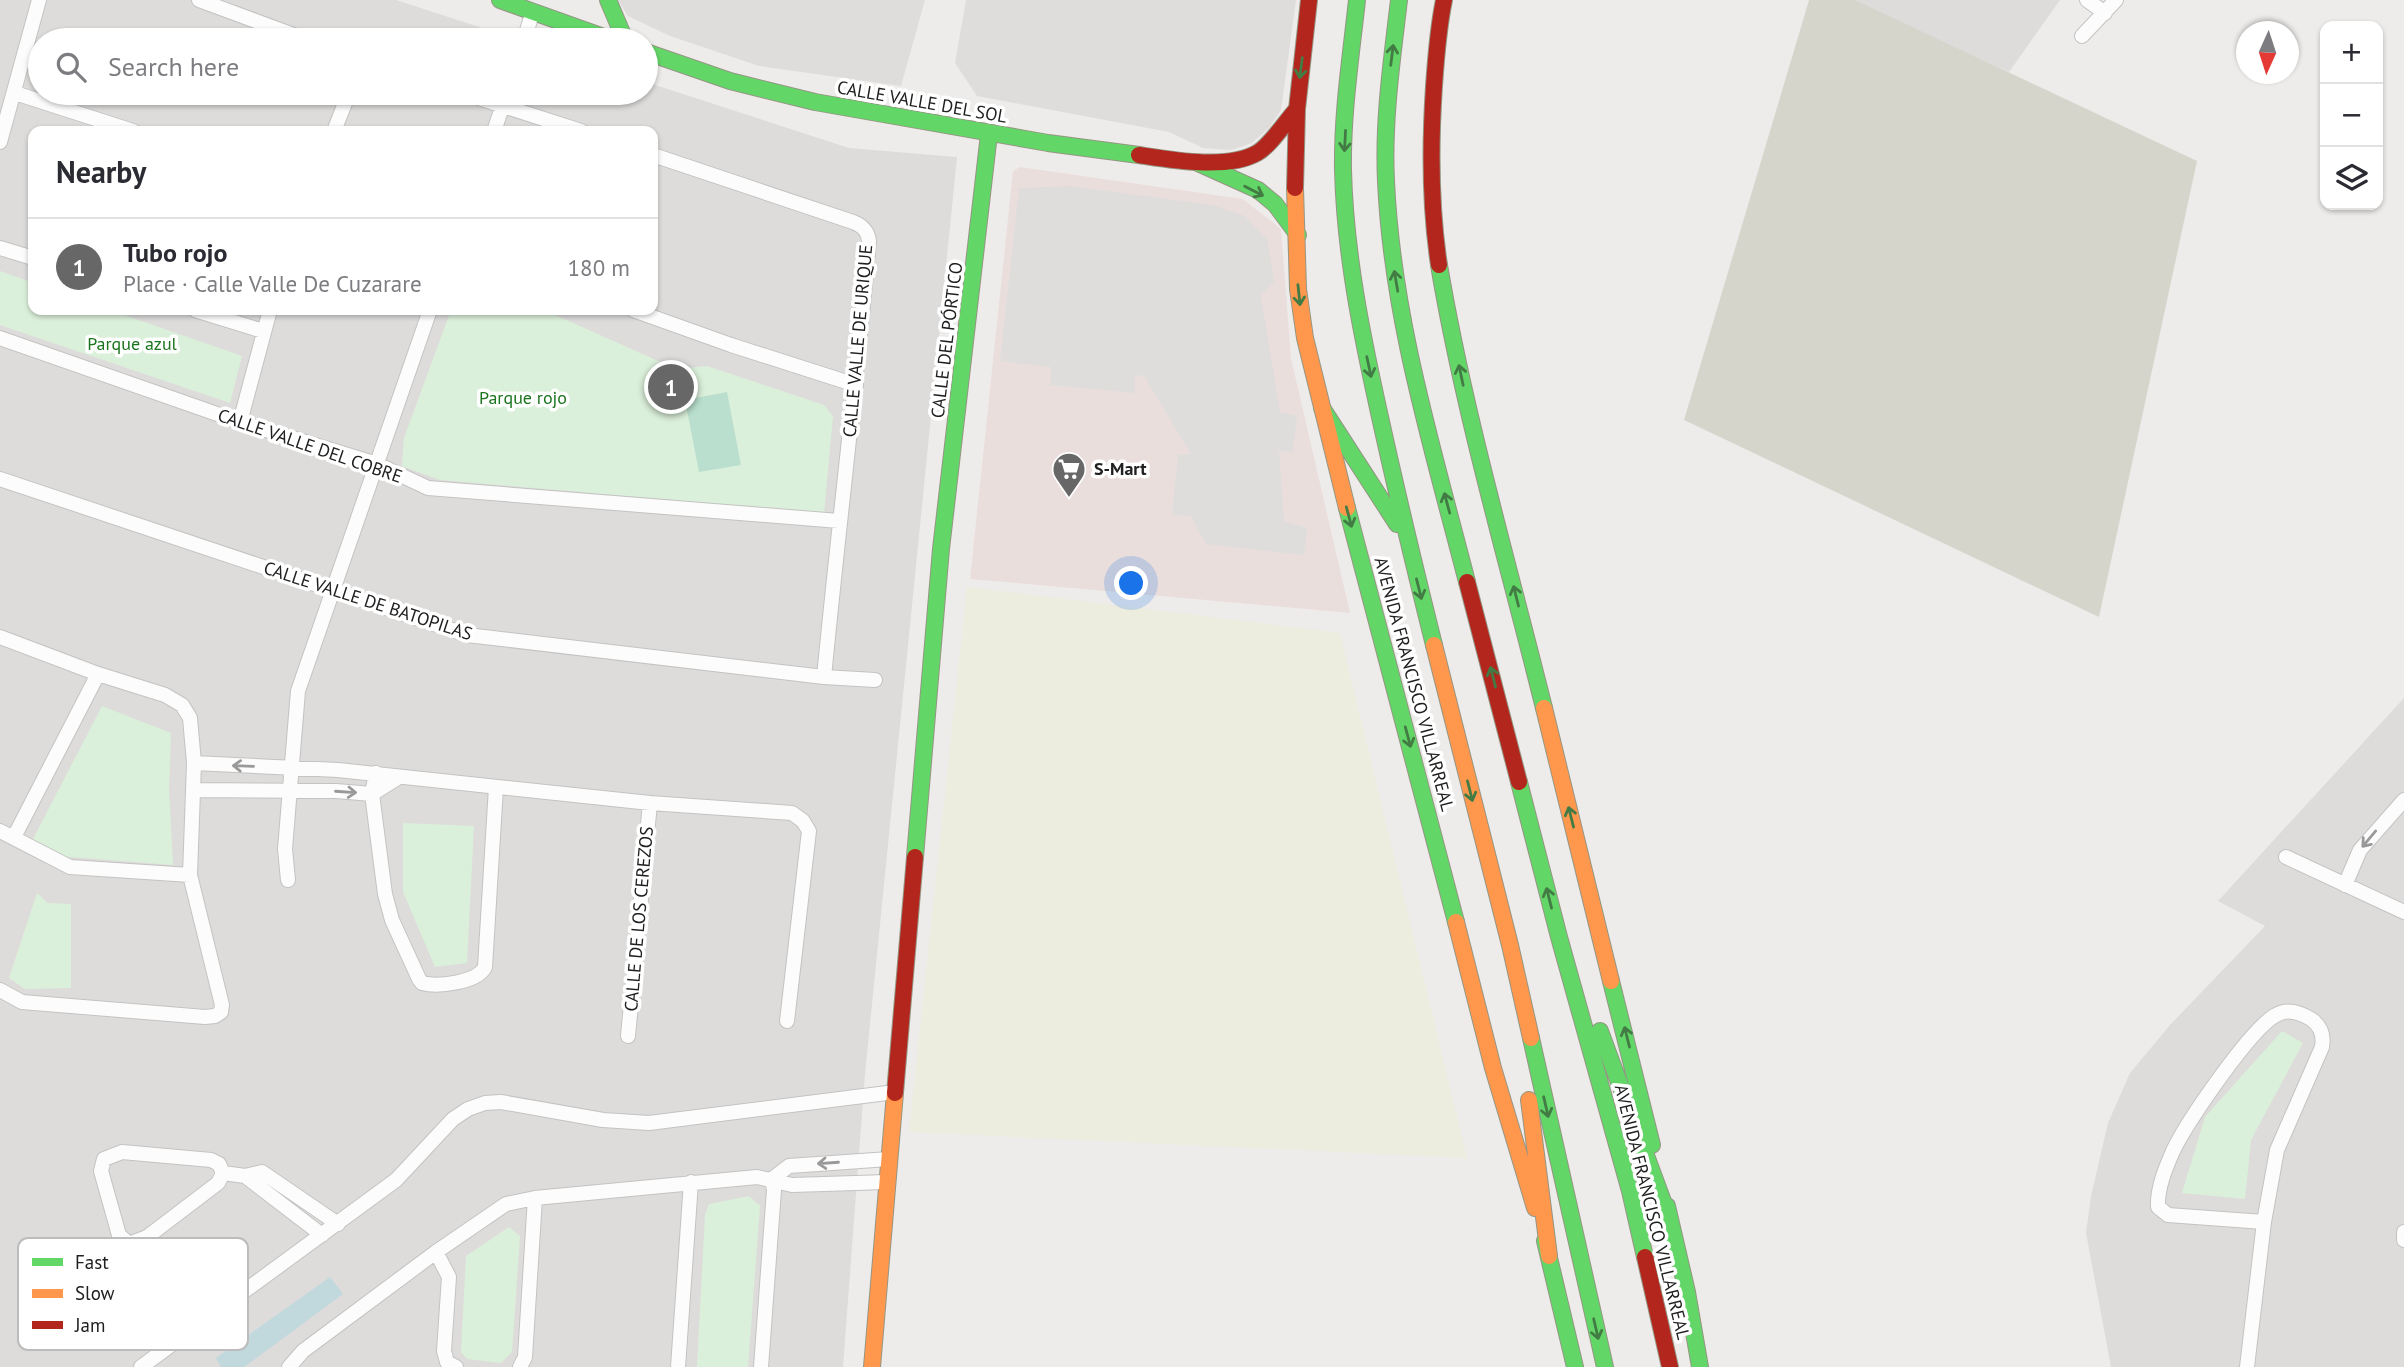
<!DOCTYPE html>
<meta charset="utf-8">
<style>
body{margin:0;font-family:"PT Sans",sans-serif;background:#f2f2f3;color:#2b2b33}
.controls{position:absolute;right:21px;top:21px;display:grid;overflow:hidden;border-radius:14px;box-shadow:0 2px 5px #0004}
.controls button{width:63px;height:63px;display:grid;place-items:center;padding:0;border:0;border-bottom:2px solid #e1e1e2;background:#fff;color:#2b2b33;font:35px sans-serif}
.compass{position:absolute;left:2236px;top:21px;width:63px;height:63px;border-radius:50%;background:#fff;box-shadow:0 2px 5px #0004;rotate:183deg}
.you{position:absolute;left:1132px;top:584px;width:24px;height:24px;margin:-18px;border:5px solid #fff;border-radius:50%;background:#1a73e8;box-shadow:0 0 0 10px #1a73e833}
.badge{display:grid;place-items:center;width:46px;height:46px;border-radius:50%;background:#686767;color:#fff;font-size:23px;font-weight:700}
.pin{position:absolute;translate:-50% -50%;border:4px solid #fff;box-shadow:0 2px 7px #0006}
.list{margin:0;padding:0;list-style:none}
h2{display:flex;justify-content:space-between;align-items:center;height:91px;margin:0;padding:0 28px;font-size:30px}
h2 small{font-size:23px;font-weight:400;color:#7c7c81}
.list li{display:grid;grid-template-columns:46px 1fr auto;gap:21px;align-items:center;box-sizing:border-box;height:98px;padding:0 28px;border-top:2px solid #e1e1e2}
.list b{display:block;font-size:26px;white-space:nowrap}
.list p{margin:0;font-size:23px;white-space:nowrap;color:#7c7c81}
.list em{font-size:23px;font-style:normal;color:#7c7c81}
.icon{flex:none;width:38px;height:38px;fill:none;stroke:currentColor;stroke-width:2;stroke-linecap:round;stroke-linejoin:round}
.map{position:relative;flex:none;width:2404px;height:1367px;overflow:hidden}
.search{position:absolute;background:#fff;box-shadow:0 2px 5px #0004;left:28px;top:28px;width:630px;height:77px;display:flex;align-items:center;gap:18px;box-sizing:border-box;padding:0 24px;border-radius:38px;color:#7c7c81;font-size:26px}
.panel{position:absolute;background:#fff;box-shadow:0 2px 5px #0004;left:28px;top:126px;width:630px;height:189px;border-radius:14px}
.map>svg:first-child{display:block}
</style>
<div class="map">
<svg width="2404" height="1367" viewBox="0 0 2404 1367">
<rect width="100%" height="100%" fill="#eeecea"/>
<path fill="#dddcdb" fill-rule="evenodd" d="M0,0H396L519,40H40V93H646V82L849,148L957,157L865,1074L843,1367H0ZM33,131H653V310H33Z
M1850,0H2060L2009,72Z
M2404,698V1367H2111L2086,1233L2091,1196L2108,1123L2130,1073L2170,1025L2265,926L2218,901Z"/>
<path fill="#eadedd" d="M1020,167L1243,199L1281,229L1291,358L1350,613L970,579L1013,171Z"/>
<path fill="#d6d5cc" d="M1809,0H1855L2197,161L2099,617L1684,420Z"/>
<path fill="#ececdf" d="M967,587L1340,633L1467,1158L909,1132Z"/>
<path fill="#dbf0da" d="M0,271L33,283V310H110L242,356L230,403L0,325Z
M451,310H544L676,369L707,366L824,405L833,416L824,513L440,480L402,466L404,438Z
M102,706L171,733L169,787L173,865L58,856L31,843Z
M403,823L474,826L467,963L435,967L403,892Z
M37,893L48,903L71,904V988L25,989L9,978Z
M2282,1031L2303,1043L2251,1140L2245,1199L2182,1193L2205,1117Z
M749,1196L760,1206L748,1367H697L705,1215L709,1204Z
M509,1227L520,1236L512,1352L501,1363L467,1359L461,1352L466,1256Z"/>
<path fill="#badfce" d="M727,392L741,465L699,472L685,400Z"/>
<path fill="#dedddc" d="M618,0H925L901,86L759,66L670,36L628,16Z
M966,0H1296L1281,110L1269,128L1252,143L1231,150L1203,148L1169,132L977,96L955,63Z
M1069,186L1213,205L1245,216L1268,241L1274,282L1261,295L1280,412L1297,416L1293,452L1279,451L1284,521L1307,528L1304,555L1206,544L1191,516L1172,515L1178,455L1191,454L1144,376L1135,375V393L1050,385L1051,367L1000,361L1019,188Z"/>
<path fill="#c1d8dd" d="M330,1277L343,1294L244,1367H221L216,1358Z"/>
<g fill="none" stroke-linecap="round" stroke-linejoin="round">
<defs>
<path id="street" d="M199,0L307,40
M2087,0L2105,13
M2082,36L2116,0
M524,40L533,11
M15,93L133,131
M463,93L581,131
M334,131L349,93
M494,131L507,93
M0,142L39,0
M653,155L853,222C863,226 868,231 869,241C856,387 838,532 824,677
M0,248L33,258
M195,310L263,331
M633,310L731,345L856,385
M0,338L240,422L377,464L428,488L839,521
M240,422L270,310
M0,479L467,635L824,677L875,680
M0,637L98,674L165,695L182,705L190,718L194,763L190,875L222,1005L221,1012L215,1016L205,1017L22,1002L0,990
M194,763L338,770L650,803L792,813L803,821L809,831L787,1021
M376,773L372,794L385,894L392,920L419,979L422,983C437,987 477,983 485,967L496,787
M193,790L336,791L372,794L399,777
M0,831L70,867L190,875
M14,837L98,674
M2286,857L2404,912
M288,880L285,849L298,691L430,310
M2345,885L2360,850L2404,800
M628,1036L650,803
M223,1173L245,1176L262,1172L338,1224
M245,1176L322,1235
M772,1179L789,1166L889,1159
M2404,1232V1240
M129,1244L119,1235L101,1171L104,1159L122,1152L211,1160L219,1164L223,1173
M436,1252L449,1277L444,1351L447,1362L456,1367
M119,1267L129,1244L147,1237L218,1183L223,1173
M141,1367L396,1180L453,1119L468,1109L485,1103L501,1102L603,1120L649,1123L895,1092
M289,1367L303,1351L436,1252L506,1204L535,1198L757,1177L792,1185L887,1182
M520,1367L525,1357L535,1198
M678,1367L691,1182
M761,1367L774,1190L772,1179
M2247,1367L2264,1222L2277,1150L2322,1047C2324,1036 2321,1026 2311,1019C2301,1013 2287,1008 2276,1015C2251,1028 2186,1123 2173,1151C2166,1167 2157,1188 2158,1207L2168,1215L2264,1222"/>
<path id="fast" d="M500,0L612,40
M608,0L625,40
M1357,0C1351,56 1342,114 1343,170C1345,254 1362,336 1380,417C1397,494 1415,569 1434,645
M1399,0C1392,60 1383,120 1386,181C1392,318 1433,449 1467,582
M646,52L730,81L815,102L1048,143L1139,155
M1198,163L1258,190L1275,204L1298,235
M1439,265C1464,413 1508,563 1544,708
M1322,408L1397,524
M1347,508L1456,922
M1519,782L1559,937L1630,1191L1645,1257
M915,857L941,549L989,134
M1611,981L1652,1145
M1600,1031L1671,1223
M1531,1038L1605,1367
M1667,1206L1687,1292L1700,1367
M1545,1241L1575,1367"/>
<path id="slow" d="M1295,188L1298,289L1305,338L1347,508
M1434,645L1510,945L1531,1038
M1544,708L1611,981
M1456,922L1493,1068L1535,1208
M1529,1100L1549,1256
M872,1367L895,1093"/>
<path id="jam" d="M1139,155C1172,160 1227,170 1257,153C1270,146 1286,121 1297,109
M1295,188L1297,109L1309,0
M1439,265C1430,206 1430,146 1434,86C1436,57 1438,29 1444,0
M1467,582L1519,782
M895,1093L915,857
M1645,1257L1670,1367"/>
</defs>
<use href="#street" stroke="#c4c3c2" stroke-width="16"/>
<use href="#fast" stroke="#959684" stroke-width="18"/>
<use href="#slow" stroke="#959684" stroke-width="18"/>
<use href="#jam" stroke="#959684" stroke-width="18"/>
<use href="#street" stroke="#fcfcfc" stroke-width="14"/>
<use href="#fast" stroke="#63d668" stroke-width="16"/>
<use href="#slow" stroke="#ff974d" stroke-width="16"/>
<use href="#jam" stroke="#b3261e" stroke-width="16"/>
</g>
<defs><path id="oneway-shaft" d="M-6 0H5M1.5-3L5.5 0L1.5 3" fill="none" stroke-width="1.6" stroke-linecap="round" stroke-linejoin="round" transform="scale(1.75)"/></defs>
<g stroke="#427b44">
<use href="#oneway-shaft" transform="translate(1392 55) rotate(-83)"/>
<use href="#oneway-shaft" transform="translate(1301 68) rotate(97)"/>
<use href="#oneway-shaft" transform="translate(1345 141) rotate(93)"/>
<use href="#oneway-shaft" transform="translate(1254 191) rotate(27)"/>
<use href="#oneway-shaft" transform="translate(1396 281) rotate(-100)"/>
<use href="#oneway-shaft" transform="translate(1299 295) rotate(84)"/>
<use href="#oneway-shaft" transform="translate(1369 367) rotate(78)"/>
<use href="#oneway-shaft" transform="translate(1461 375) rotate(-102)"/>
<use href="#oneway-shaft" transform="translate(1447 503) rotate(-105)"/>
<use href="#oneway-shaft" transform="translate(1349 517) rotate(75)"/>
<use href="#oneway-shaft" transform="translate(1419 589) rotate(76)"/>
<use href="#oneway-shaft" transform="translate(1516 596) rotate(-104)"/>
<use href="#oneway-shaft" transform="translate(1493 677) rotate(-104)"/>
<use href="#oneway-shaft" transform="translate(1408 737) rotate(75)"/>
<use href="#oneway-shaft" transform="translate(1470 791) rotate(76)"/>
<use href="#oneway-shaft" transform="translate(1571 817) rotate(-104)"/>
<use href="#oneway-shaft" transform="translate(1549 898) rotate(-104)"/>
<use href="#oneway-shaft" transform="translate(1627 1037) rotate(-104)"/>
<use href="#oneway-shaft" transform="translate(1546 1107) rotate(77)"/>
<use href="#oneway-shaft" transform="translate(1596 1329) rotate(77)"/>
</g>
<g stroke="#999">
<use href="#oneway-shaft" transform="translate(243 766) rotate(-178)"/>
<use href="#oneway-shaft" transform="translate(346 792) rotate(4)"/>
<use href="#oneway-shaft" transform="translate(2369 839) rotate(130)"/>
<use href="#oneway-shaft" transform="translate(828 1163) rotate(176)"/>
</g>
<defs>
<symbol id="supermarket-pin" viewBox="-11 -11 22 30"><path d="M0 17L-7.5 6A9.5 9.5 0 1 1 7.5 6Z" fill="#686767" stroke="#fff"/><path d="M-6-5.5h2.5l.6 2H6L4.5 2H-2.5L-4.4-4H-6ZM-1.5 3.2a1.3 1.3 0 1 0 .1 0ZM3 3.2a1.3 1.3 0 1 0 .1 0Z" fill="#fff"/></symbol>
</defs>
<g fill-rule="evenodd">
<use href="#supermarket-pin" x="1050" y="450" width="38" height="52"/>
</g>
<g text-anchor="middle" stroke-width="7" stroke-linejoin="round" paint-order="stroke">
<g font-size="18" fill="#202020" stroke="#fff">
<text transform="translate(922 102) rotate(10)" y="6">CALLE VALLE DEL SOL</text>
<text transform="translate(947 340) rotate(-83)" y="6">CALLE DEL PÓRTICO</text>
<text transform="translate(858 341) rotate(-85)" y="6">CALLE VALLE DE URIQUE</text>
<text transform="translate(310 446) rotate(19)" y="6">CALLE VALLE DEL COBRE</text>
<text transform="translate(368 601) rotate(18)" y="6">CALLE VALLE DE BATOPILAS</text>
<text transform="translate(1414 684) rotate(75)" y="6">AVENIDA FRANCISCO VILLARREAL</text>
<text transform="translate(639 919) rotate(-85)" y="6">CALLE DE LOS CEREZOS</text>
<text transform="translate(1652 1212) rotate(76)" y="6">AVENIDA FRANCISCO VILLARREAL</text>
</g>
<g font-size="18" fill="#1a731d" stroke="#fff">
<text x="132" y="350">Parque azul</text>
<text x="523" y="404">Parque rojo</text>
</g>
<g font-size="18" font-weight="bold" fill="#202020" stroke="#fff" text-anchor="start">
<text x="1094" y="475">S-Mart</text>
</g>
</g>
<rect x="18" y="1238" width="230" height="112" rx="10" fill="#fff" stroke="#bcbcbc" stroke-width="2"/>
<rect x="32" y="1258" width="31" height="8" fill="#63d668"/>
<rect x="32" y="1289" width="31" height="9" fill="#ff974d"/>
<rect x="32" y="1321" width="31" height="8" fill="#b3261e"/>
<g font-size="19" fill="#202020">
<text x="75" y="1269">Fast</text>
<text x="75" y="1300">Slow</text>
<text x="75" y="1332">Jam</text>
</g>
</svg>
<div class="controls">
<button>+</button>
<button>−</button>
<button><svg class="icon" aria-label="layers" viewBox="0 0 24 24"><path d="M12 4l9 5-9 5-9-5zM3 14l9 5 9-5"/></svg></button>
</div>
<svg class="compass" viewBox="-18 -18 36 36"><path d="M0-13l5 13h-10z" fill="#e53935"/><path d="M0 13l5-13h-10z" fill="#7c7c81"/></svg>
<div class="you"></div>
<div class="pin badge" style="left:671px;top:387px">1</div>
<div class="search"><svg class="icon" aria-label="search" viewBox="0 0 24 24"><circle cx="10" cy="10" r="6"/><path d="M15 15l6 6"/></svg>Search here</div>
<section class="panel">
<h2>Nearby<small></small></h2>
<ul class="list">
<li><span class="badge">1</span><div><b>Tubo rojo</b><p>Place · Calle Valle De Cuzarare</p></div><em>180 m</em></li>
</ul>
</section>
</div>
